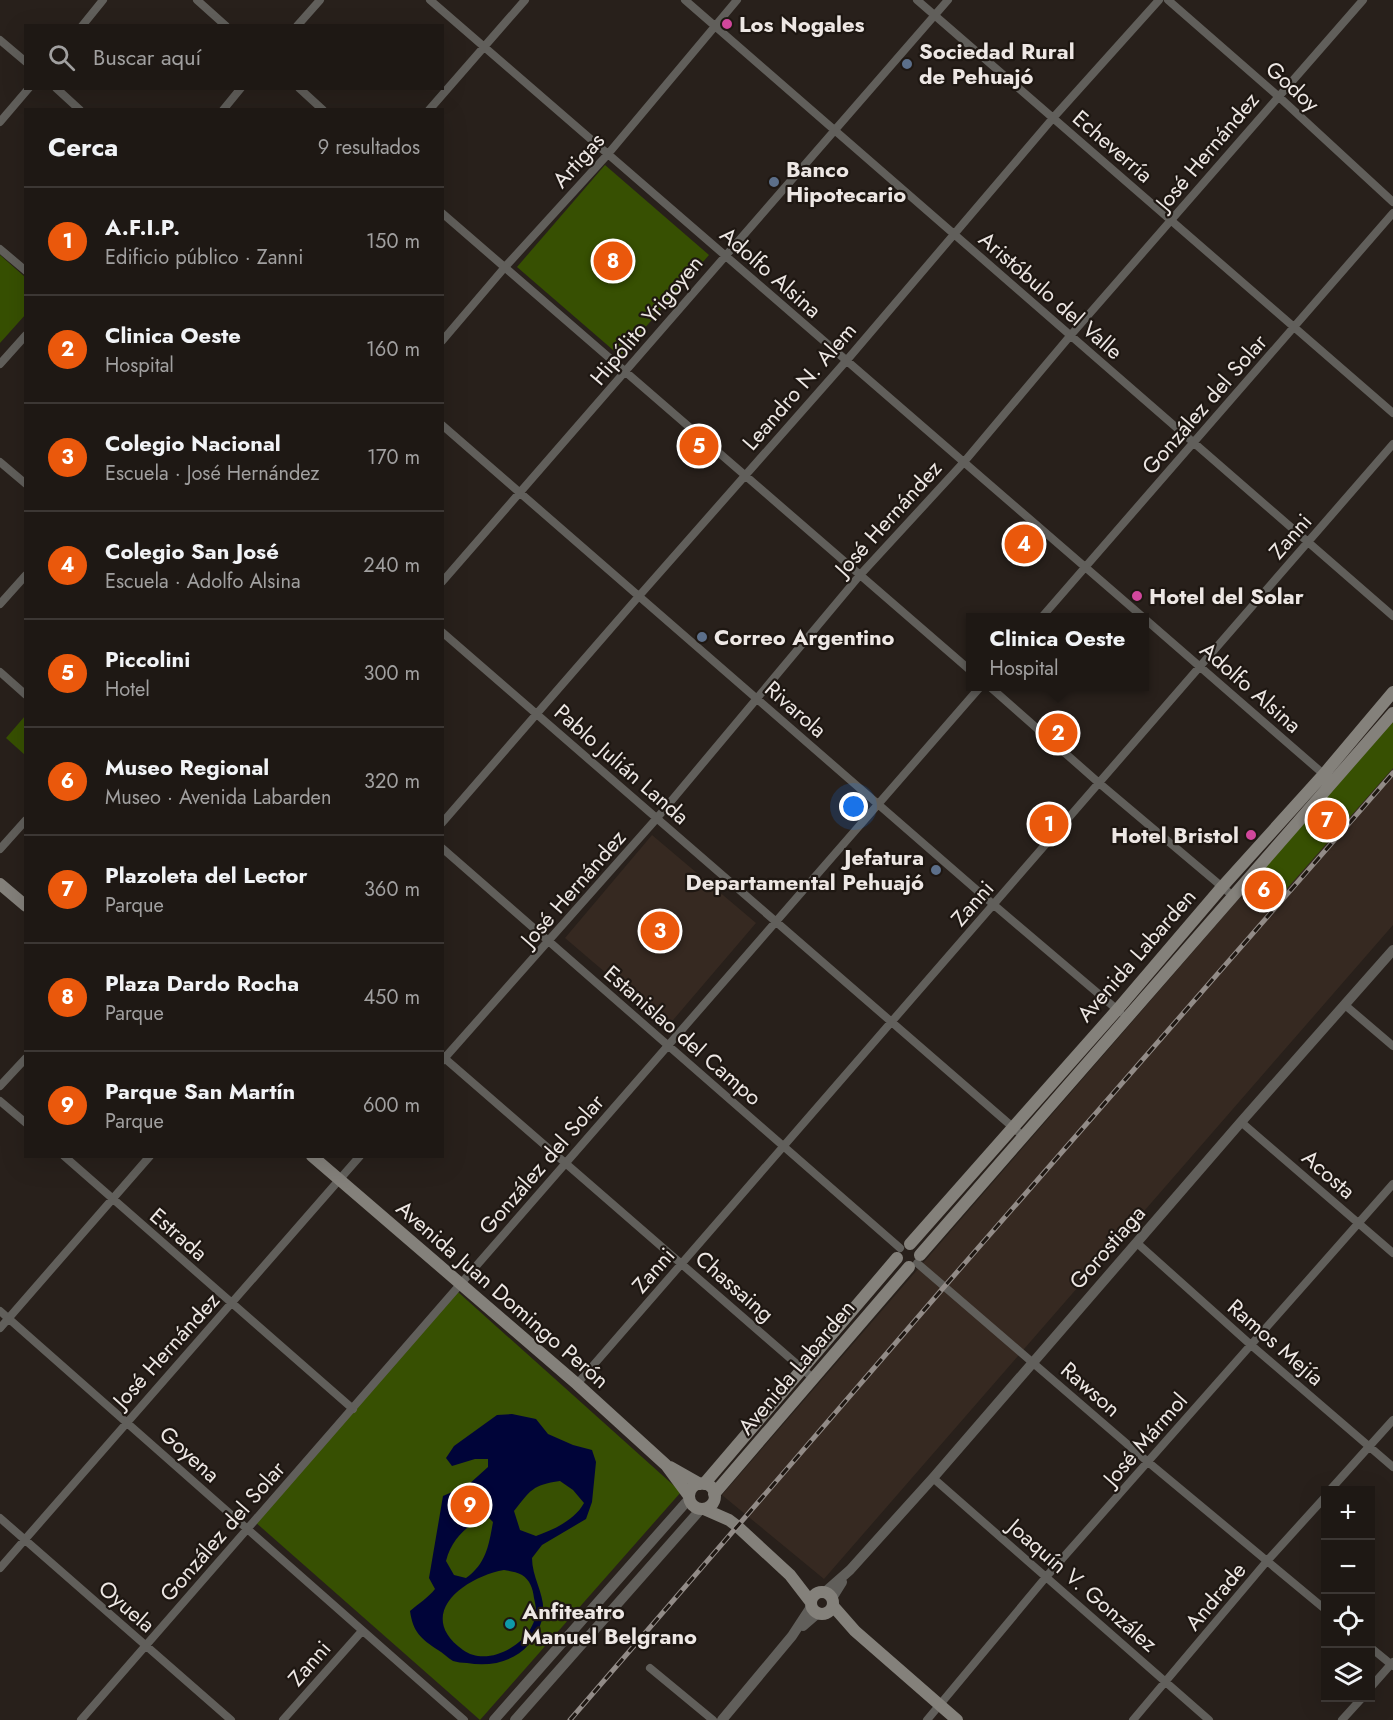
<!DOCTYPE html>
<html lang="es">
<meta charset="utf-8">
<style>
body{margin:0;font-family:Jost,sans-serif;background:#26211d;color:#f1f3f6}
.controls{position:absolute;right:18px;bottom:18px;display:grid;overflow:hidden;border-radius:0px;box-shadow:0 6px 24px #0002}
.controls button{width:54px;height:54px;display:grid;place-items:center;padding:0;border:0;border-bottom:2px solid #3c3734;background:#1e1814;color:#f1f3f6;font:30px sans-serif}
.you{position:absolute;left:854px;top:807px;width:21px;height:21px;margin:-15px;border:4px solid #fff;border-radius:50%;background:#1a73e8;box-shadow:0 0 0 9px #1a73e833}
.badge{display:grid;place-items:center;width:39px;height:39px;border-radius:50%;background:#ea580c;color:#fff;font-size:20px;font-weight:700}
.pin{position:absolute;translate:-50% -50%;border:3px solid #fff;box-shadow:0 2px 6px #0006}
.popup{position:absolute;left:966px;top:613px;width:183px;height:78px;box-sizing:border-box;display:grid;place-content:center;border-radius:0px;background:#1e1814;filter:drop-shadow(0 2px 4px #0005);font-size:20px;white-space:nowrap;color:#a1a0a0}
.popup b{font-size:22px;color:#f1f3f6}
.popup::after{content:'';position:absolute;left:50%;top:100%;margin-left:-12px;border:12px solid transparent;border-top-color:#1e1814}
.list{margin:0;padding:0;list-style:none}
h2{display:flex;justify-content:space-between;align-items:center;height:78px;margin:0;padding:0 24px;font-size:26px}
h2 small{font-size:20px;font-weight:400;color:#a1a0a0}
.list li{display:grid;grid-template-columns:39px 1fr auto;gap:18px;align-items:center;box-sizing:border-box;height:108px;padding:0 24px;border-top:2px solid #3c3734}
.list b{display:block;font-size:22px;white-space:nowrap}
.list p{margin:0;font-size:20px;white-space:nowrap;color:#a1a0a0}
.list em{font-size:20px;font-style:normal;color:#a1a0a0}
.icon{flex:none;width:33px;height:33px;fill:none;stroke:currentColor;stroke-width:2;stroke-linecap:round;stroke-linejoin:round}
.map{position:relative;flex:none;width:1393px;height:1720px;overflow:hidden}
.search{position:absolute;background:#1e1814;box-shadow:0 6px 24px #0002;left:24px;top:24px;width:420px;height:66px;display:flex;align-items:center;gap:15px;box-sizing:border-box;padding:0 21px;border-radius:0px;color:#a1a0a0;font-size:22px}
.panel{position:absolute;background:#1e1814;box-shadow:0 6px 24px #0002;left:24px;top:108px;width:420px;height:1050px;border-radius:0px}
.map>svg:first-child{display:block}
</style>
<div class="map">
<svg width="1393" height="1720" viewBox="0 0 1393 1720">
<rect width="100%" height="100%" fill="#28201b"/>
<path fill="#362921" d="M1393,721V925L824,1579L722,1495Z
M652,835L756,923L668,1026L565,938Z"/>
<path fill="#375002" d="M605,165L709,255L620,356L517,267Z
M0,255L25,277L26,314L0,343Z
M25,716V755L6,738Z
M1393,722V768L1283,893L1260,872Z
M458,1292L681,1492L480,1720L254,1521Z"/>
<path fill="#000439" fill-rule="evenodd" d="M512,1414L536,1419L548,1434L573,1445L592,1450L596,1462L592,1502L586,1519L542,1545L532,1558C532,1580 548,1598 542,1620C532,1655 500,1669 467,1663C462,1663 457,1662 453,1661C448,1658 443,1653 438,1650C421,1639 413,1632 410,1611C419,1603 428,1598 435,1589L429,1578L443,1496L468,1485L488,1467V1459H475L452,1466L446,1458L454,1446L497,1415ZM560,1481L573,1490L584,1503C575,1520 553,1530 536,1536L520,1530L514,1511C531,1490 532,1485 560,1481ZM486,1515L493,1522C489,1545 486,1564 466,1578L454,1575L446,1561C452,1538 466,1527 486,1515ZM504,1570C509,1571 517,1572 522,1575C530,1580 533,1589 534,1598C535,1602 536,1607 536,1612C534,1642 489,1669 463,1650C414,1615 464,1577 504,1570Z"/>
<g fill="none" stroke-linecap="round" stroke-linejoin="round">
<path stroke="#615f5b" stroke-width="8" d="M197,0L226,26
M430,0L1144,618
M685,0L1393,616
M917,0L1393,413
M1168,0L1278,96L1393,202
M82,26L103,0
M297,26L320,0
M0,40L26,62
M56,88L80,110
M299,88L323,110
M223,110L241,88
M429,110L525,0
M0,122L29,88
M442,213L971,671
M0,249L26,271
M442,341L505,267L608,154L737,0
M0,364L26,335
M442,425L994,905L1120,1012
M0,462L26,484
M442,582L948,0
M0,604L26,575
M1041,618L1393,213
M1145,619L1328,778
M442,632L1023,1136
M0,672L26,695
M989,686L1099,783L1233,896
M442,823L639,596L847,360L1053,118L1159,0
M442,848L900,1248
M0,849L26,820
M1345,1005L1393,1046
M442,1056L814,1379
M442,1061L657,818L860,575L964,462L1070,336L1363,0
M0,1086L26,1058
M0,1101L26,1123
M1241,1122L1393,1253
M64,1156L353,1409
M1137,1243L1251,1345L1393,1467
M917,1263L1148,1462L1326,1610
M0,1311L464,1720
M0,1328L150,1156
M577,1384C849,1071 1122,759 1393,444
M933,1478L1209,1720
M1330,1490L1393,1420
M0,1518L231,1720
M0,1568L360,1156
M1370,1647L1393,1666
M650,1668L713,1720
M1370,1688L1393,1662
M81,1720L981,686
M283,1720L362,1631
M927,1720L1046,1577L1393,1184
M1133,1720L1267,1561L1326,1496
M1342,1720L1362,1698"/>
<path stroke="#615f5b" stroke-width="10" d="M825,1592L850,1570L933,1478L1241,1122L1393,950
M832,1598L842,1582
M803,1626L818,1613
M494,1720L689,1499
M515,1720L701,1509
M722,1720L792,1636L811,1607"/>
<path stroke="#84817b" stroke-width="12" d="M0,884L26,906
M312,1156L577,1384L666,1465L689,1496
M910,1244L1117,1010L1222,887L1324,774L1393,692
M920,1255L1393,713
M670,1467L700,1484
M689 1496a13 13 0 1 1 26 0a13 13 0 1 1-26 0Z
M704,1484L897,1258
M714,1494L909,1267
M704,1509L729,1520L737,1526L790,1575L810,1601
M811 1603a11 11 0 1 1 22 0a11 11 0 1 1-22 0Z
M833,1606L855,1631L957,1720"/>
<defs>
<path id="rail" d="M570,1720L944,1287L1393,773"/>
</defs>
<use href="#rail" stroke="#928b87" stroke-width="5"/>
<use href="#rail" stroke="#1e1712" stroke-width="3" stroke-dasharray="9" stroke-linecap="butt"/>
</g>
<g fill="#d1479c" stroke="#1e1712" stroke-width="2">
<circle cx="727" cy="24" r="6"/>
<circle cx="1137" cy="596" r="6"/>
<circle cx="1251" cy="835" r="6"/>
</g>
<g fill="#5c6f8a" stroke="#1e1712" stroke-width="2">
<circle cx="907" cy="64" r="6"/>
<circle cx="774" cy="182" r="6"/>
<circle cx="702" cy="637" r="6"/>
<circle cx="936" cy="870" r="6"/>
</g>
<circle fill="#0f9aa8" stroke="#1e1712" stroke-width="2" cx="510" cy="1624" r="6"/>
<g text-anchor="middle" stroke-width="4.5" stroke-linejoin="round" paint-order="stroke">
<g font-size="22" font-weight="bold" fill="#ede7e4" stroke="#1e1712" text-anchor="start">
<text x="739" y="32">Los Nogales</text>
<text x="919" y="59">Sociedad Rural<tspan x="919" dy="25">de Pehuajó</tspan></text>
<text x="786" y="177">Banco<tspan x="786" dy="25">Hipotecario</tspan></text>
<text x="1149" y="604">Hotel del Solar</text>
<text x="714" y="645">Correo Argentino</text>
<text x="1239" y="843" text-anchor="end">Hotel Bristol</text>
<text x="924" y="865" text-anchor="end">Jefatura<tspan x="924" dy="25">Departamental Pehuajó</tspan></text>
<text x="522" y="1619">Anfiteatro<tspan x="522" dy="25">Manuel Belgrano</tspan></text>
</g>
<g font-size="22" fill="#ede7e4" stroke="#1e1712">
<text transform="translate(1293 86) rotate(42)" y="8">Godoy</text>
<text transform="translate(1113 146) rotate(41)" y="8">Echeverría</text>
<text transform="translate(1207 151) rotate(-50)" y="8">José Hernández</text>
<text transform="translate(578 160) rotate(-48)" y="8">Artigas</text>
<text transform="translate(771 272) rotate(41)" y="8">Adolfo Alsina</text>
<text transform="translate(1051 295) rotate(41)" y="8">Aristóbulo del Valle</text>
<text transform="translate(646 320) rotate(-50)" y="8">Hipólito Yrigoyen</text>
<text transform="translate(799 386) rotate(-49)" y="8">Leandro N. Alem</text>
<text transform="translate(1204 404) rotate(-49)" y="8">González del Solar</text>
<text transform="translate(888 518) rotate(-48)" y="8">José Hernández</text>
<text transform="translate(1290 536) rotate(-49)" y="8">Zanni</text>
<text transform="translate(1251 687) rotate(41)" y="8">Adolfo Alsina</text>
<text transform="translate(796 709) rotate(41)" y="8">Rivarola</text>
<text transform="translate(622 764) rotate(41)" y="8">Pablo Julián Landa</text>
<text transform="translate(573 888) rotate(-49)" y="8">José Hernández</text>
<text transform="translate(972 903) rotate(-49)" y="8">Zanni</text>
<text transform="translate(1136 955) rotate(-49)" y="8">Avenida Labarden</text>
<text transform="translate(683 1035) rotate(41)" y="8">Estanislao del Campo</text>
<text transform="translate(541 1164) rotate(-49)" y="8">González del Solar</text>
<text transform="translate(1329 1174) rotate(41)" y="8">Acosta</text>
<text transform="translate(179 1234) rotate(41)" y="8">Estrada</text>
<text transform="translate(1107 1247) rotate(-49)" y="8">Gorostiaga</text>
<text transform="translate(653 1270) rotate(-49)" y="8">Zanni</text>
<text transform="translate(735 1286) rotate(41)" y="8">Chassaing</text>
<text transform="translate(503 1294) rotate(41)" y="8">Avenida Juan Domingo Perón</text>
<text transform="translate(1276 1342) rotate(41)" y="8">Ramos Mejía</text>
<text transform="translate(166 1350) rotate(-48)" y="8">José Hernández</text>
<text transform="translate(796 1367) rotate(-50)" y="8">Avenida Labarden</text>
<text transform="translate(1091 1389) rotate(41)" y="8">Rawson</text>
<text transform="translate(1145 1439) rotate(-49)" y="8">José Mármol</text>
<text transform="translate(190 1454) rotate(42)" y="8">Goyena</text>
<text transform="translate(222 1531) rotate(-49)" y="8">González del Solar</text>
<text transform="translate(1083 1585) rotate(41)" y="8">Joaquín V. González</text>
<text transform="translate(1215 1596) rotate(-50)" y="8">Andrade</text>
<text transform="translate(127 1606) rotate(41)" y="8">Oyuela</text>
<text transform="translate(309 1663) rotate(-49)" y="8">Zanni</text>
</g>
</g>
</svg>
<div class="controls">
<button>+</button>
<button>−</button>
<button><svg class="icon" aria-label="locate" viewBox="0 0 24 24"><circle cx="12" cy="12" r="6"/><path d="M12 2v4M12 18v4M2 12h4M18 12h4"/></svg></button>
<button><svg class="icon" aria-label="layers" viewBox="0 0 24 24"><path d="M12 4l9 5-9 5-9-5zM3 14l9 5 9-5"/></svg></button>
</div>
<div class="you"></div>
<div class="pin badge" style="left:1049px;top:824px">1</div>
<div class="pin badge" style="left:1058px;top:733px">2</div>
<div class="popup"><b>Clinica Oeste</b>Hospital</div>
<div class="pin badge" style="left:660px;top:931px">3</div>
<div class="pin badge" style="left:1024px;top:544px">4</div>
<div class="pin badge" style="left:699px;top:446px">5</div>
<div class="pin badge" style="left:1264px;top:890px">6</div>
<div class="pin badge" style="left:1327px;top:820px">7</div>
<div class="pin badge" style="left:613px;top:261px">8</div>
<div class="pin badge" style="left:470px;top:1505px">9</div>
<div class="search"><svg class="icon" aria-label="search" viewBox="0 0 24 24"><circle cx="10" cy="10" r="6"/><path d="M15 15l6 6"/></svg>Buscar aquí</div>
<section class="panel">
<h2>Cerca<small>9 resultados</small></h2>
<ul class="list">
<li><span class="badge">1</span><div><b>A.F.I.P.</b><p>Edificio público · Zanni</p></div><em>150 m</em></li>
<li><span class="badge">2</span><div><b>Clinica Oeste</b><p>Hospital</p></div><em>160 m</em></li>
<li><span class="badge">3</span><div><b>Colegio Nacional</b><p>Escuela · José Hernández</p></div><em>170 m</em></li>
<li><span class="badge">4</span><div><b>Colegio San José</b><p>Escuela · Adolfo Alsina</p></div><em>240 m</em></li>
<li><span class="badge">5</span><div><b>Piccolini</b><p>Hotel</p></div><em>300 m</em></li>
<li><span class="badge">6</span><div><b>Museo Regional</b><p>Museo · Avenida Labarden</p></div><em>320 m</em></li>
<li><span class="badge">7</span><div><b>Plazoleta del Lector</b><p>Parque</p></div><em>360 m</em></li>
<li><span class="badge">8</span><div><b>Plaza Dardo Rocha</b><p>Parque</p></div><em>450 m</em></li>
<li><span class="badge">9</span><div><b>Parque San Martín</b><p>Parque</p></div><em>600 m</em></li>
</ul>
</section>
</div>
